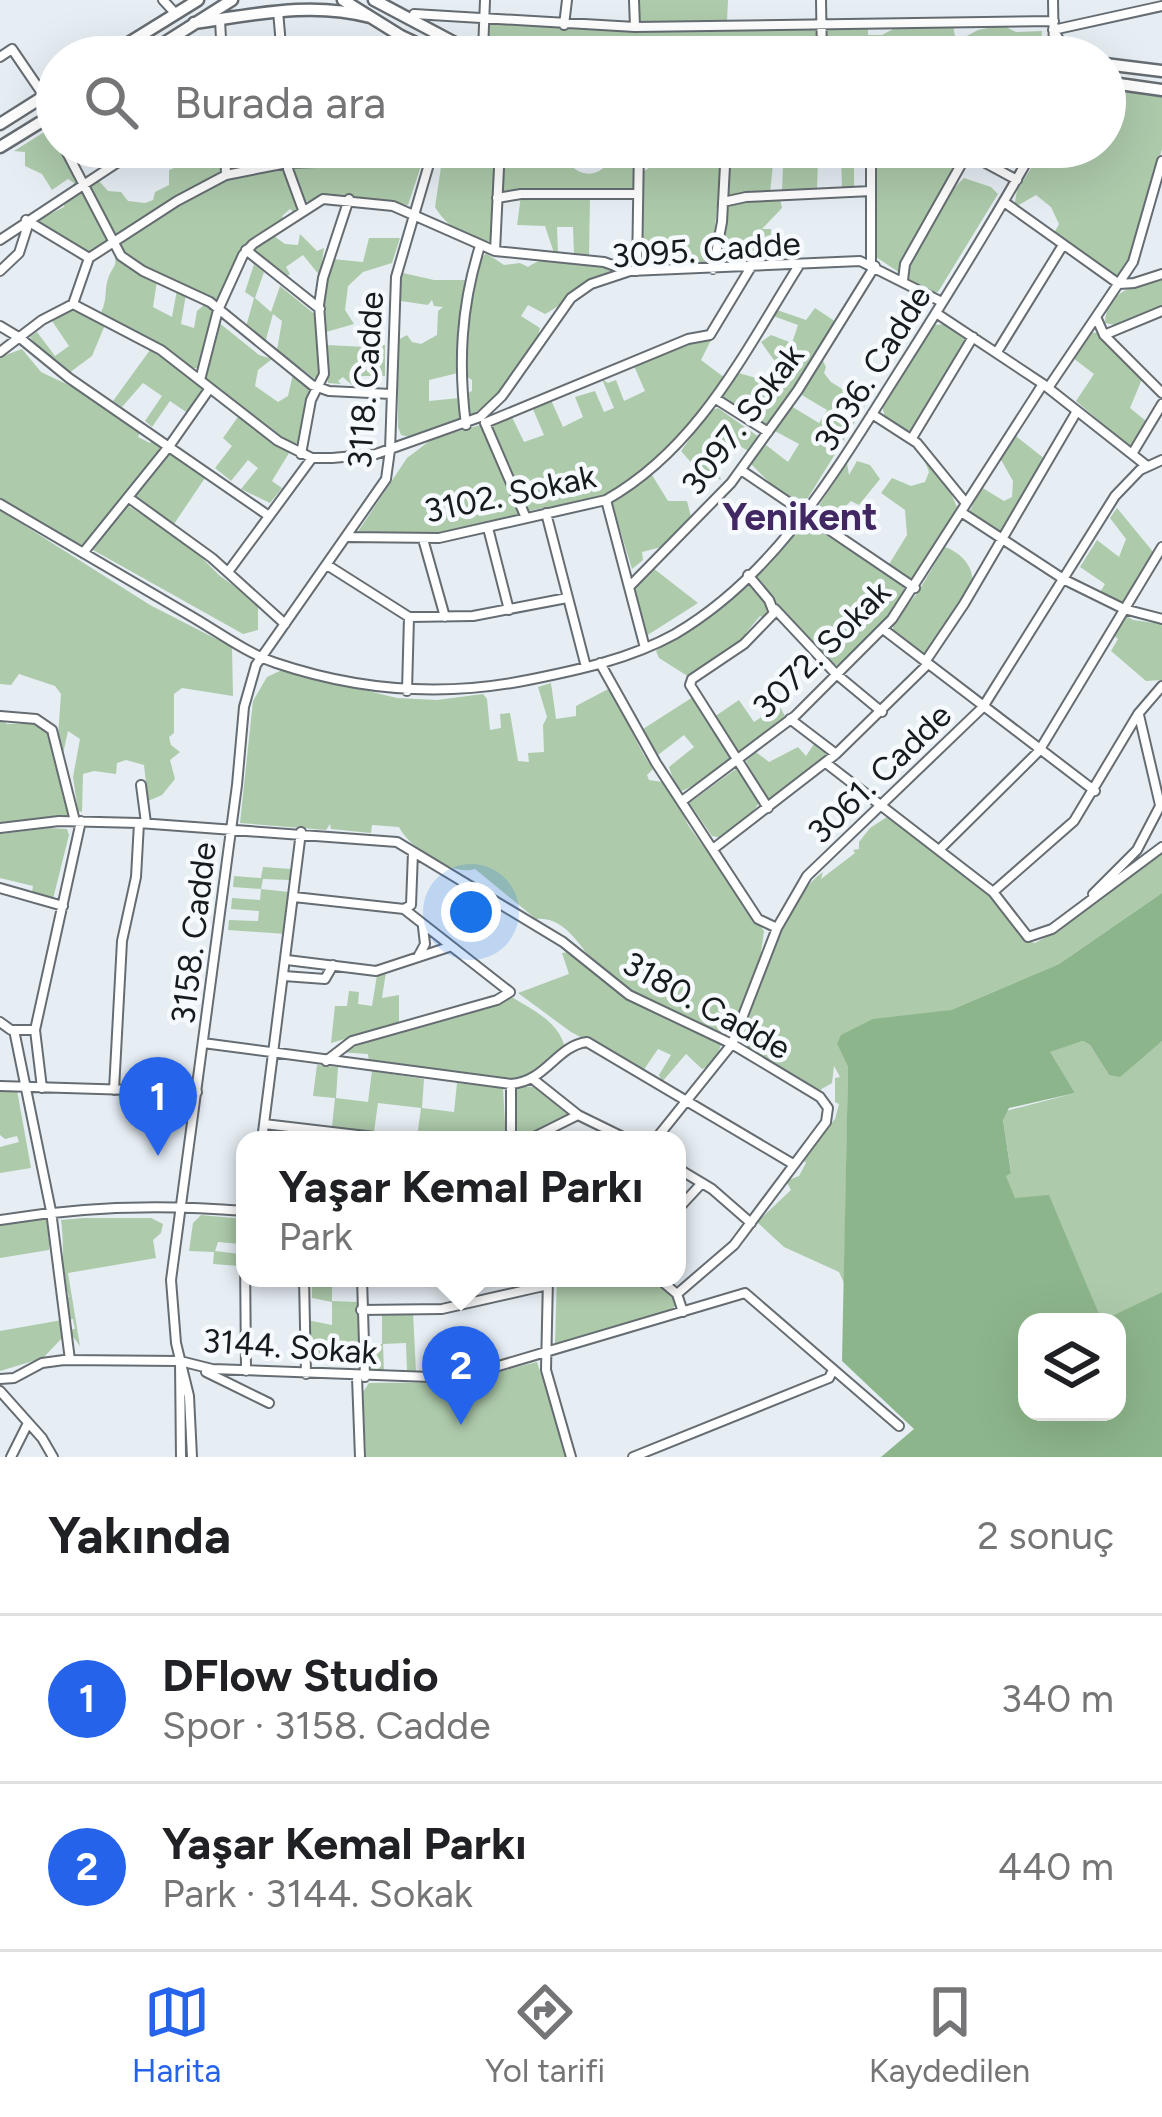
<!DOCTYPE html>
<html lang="tr">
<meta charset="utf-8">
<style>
body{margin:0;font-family:Figtree,sans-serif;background:#f6f6f6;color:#202124}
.controls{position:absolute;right:36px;bottom:36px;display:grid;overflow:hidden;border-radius:24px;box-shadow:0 12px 48px #0002}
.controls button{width:108px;height:108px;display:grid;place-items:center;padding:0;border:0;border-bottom:3px solid #e0e0e0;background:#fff;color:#202124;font:60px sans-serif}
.you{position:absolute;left:471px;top:912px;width:42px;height:42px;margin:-30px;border:9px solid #fff;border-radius:50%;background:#1a73e8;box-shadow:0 0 0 18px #1a73e833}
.badge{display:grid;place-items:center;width:78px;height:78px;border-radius:50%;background:#2563eb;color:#fff;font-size:39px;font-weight:700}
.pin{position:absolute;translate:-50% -99px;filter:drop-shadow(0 3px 6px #0008)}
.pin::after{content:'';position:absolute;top:63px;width:42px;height:36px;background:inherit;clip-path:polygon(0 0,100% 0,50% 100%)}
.popup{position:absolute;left:236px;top:1131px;width:450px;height:156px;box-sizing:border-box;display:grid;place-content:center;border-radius:24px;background:#fff;filter:drop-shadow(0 3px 9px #0005);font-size:39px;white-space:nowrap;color:#757577}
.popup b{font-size:45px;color:#202124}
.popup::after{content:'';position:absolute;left:50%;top:100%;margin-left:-24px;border:24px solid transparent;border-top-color:#fff}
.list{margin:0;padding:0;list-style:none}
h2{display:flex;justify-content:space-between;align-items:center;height:156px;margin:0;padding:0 48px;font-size:51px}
h2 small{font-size:39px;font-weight:400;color:#757577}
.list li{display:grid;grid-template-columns:78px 1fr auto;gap:36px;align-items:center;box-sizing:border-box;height:168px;padding:0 48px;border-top:3px solid #e0e0e0}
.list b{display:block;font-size:45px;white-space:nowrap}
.list p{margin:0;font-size:39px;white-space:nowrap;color:#757577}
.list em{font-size:39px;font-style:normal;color:#757577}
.icon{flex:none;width:66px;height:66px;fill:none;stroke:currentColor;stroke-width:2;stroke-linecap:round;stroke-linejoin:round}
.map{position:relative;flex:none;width:1162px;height:1457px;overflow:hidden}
.search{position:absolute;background:#fff;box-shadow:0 12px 48px #0002;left:36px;right:36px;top:36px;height:132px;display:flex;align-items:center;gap:30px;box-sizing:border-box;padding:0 42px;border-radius:66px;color:#757577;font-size:45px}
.sheet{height:492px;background:#fff}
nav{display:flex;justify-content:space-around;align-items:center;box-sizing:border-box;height:168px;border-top:3px solid #e0e0e0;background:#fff;font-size:33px;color:#757577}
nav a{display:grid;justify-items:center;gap:6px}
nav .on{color:#2563eb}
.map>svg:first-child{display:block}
</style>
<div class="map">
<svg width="1162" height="1457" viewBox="0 0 1162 1457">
<rect width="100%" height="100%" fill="#e6eef4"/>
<path fill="#adcaab" d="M638,0H728L727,22L639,23Z
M490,21L633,31L818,29V48L623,52L489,40L486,24Z
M1002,25L1016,32L1042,31L1041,41L1037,44L826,47V28H868V35H882L897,27L953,26L955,36L963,38L978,30Z
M1122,92L1162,96V149L1133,257L1117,276L1053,235L1059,224L1051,207L1036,195L1017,206L1015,202L1017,190L1045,147H1105V93Z
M49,129L78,181L72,190L74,183L68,179L52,190L42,174L25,166V152L14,151Z
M164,147H221L223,170L119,234L113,232L90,186L99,181L108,191L121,192L128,201L145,203L153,200L155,192L169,185V170L174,168L175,162Z
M444,147H470L469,156L496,162L492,241C469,242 446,226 435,207Z
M504,147H563C566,172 594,185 609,161L636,160V192L503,195Z
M654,147H723L711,265L654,266L652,245L647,241L646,267L640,268L643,172L650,167Z
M728,147H841L842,158L854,157L853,147H866L867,157L854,158V187H842L841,158L818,159L817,189L782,192L783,164H773L770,193L726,196Z
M875,147H969L900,273L873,255Z
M418,162L421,166L408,205L340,195L304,202L291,167Z
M279,167L288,179L298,208L295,213L290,209L282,216L286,223C243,245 236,256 220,301L215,303C190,284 130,272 119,243L213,184Z
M964,178L991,187L998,194L938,292L932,293L906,277C913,245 940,200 964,178Z
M81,192L108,239L88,254L39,226L36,221L64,207L65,199Z
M521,196L590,197L589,256L574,255L573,227H557L558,254L554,253L545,226L517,225Z
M771,198L780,199L782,208L762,229H771L770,257H784V262L719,264L720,239L729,206Z
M300,234L317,251L324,248L320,276L303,255L286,267L290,274L284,278L252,251L274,236L285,244L298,245Z
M369,238H400L392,263L363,272L348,286L345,310L354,324L326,332L323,307L332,259L363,262Z
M486,253L504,265L520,263L528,267C548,251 594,262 617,270C582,281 573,299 545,314L528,305L521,316L540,328C533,359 498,397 471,416L466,394L472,391V380L466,376L464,367C467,333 464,278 486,253Z
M115,257L157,281L153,307L172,317L177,290L186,294L181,324L194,328L197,311L204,305L213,311L200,368H191L101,313C108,297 104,291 108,279C111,268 117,267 115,257Z
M254,264L264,272L255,298L271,312L280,286L317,316L319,382L277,350L282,321L273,314L265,343L246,327L254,298L245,292Z
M403,273L434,280H466L460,316L458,373L429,380V401L459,398L460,418L456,424L413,438L401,435L398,427V340L407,335L412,342L421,344L437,335L438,311L443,307L434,306L432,300L428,305L401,301L398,293Z
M1162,277V306L1115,325L1105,323C1106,290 1136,286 1162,277Z
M815,308L836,322C819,351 791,411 763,426L722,397L735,372L763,380L775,377L776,363L761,342L771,335L792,343L798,325L773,316L777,310L806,320Z
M72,310L105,325L92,356L69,373L48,359L30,337L37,332L55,356L69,346L52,321Z
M218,322L259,355L272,359L258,370L255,386L278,402L288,396L293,374L311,389L299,442L292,445L280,440L206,378Z
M945,324L967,341L911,433L885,418L882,405L935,325Z
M1090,332L1097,333L1142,379L1130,408L1146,421L1130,447L1076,401L1094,374L1073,358Z
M711,340L701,360L725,378L678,441L643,472L607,496L528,511L492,424L511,415L524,442L544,435L532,407L551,400L563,427L583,417L575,397L595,391L604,412L614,408L602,379L608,383L616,380L624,401L645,391L634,366L688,343Z
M327,345L365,347L357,357L379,354L380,345H385V376H353L354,387L343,377L338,381L341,384L328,383Z
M22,349L41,372L77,389L105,408L108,405L141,430L138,437L150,443L154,439L162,448L89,542L81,545L0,498V357Z
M150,350L205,387L189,414L170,401L152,427L145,421L162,396L143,383L122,407L113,401Z
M822,359L826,367L824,373L831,382L866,404L801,509L794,507L751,464L766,445L788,462L799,444L773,430L791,406L819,423L827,410L800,394Z
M718,408L759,437L750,452L738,445L718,470L721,480L696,468L681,451L710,411Z
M240,414L289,453L272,481L282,488L270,503L241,489L258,468L248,460L231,481L215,468L232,446L223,438Z
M480,425L519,510L518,517L429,536L357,533L407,458L432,439Z
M1012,433L1045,459L1002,533H997L968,515L981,487L1004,501L1012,497L1013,481L1000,458Z
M169,452L207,475L174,524L134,498Z
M923,457L950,491L957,507L912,581L888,566L907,535L905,510L881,493L892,478L911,486L925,482L929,472Z
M857,461L870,465L880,479L859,505L851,501L847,505L845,526L834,532L814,513L847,463L849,475Z
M652,475L668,501H687L692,521L665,546L642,552L643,560L632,569L612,503Z
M127,505L188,544L220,576L251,598L258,606V630L243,634L93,550Z
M1117,508L1154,553L1122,604L1099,594L1105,584L1080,567L1097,540L1119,557L1126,539L1110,518Z
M0,510L150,605L232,647L233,696L182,688L174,694V733L169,737L171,745L180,752L170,760L175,779L162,795L148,801L144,765L126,760L117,763L116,774L94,771L83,774L82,812L78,811L73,777L80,739L68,731L63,754L58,736L61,694L55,686L19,674L11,685L0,684Z
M807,523L901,582L909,591L878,629L838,666C819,658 765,596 755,576V571Z
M945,547C960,552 975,567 972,584L927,653H920L893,632V624L918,592Z
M653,568L698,603L646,636L633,590Z
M746,581H750L771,610L766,619L760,616L746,633L747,637L689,677L659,658L656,651L659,648Z
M1123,614L1133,620L1162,624V680L1146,681L1111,651L1118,639L1112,634Z
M282,670L397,698L437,700L483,694L487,699L490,730L501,728L500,714L510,713L518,761L529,762L528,753L544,752L543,725L547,717L538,687L551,683L556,719L576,716V706L610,688C626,715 634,742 653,769L647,775L649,780L663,782L672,791L688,825L764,931L760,960L730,1033L715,1034C677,1010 632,1001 599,968C582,951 566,915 536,919L475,869C452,877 408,846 399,827L372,825L371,833L331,829L330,824L326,830L240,823L253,701L267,677Z
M693,697L732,759L701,782L682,791L675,785L669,767L694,747L684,735L658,755L643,729Z
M739,700L754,722L779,705L786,718L740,753L714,717Z
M0,719L7,724L41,723L49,731L71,817L0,823Z
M814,744L828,755L770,801L766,798L746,761L756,752L769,762L798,747L806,756Z
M740,766L760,801C751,817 737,826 722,838L712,836L689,803Z
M890,815L996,900L1026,941L1035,943L1046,937L1162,851V893L1059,964L951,1010L837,1044L848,1067L844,1283L839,1272L784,1247L757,1222L791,1190L786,1181L799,1176L806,1163L802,1158L835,1119L839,1104L835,1102V1078L840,1077L834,1066L832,1083L820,1090L796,1081L739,1042C760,994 781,901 823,872L821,879L855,853L853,850L859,849V842L870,828Z
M49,828L67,829L69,835L53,899L32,892L33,886L0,878V834Z
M263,867L291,869L290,880L263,879L261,889L289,892L286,934L228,930L229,920L258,921L259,911L231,909L232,898L260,900L261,889L233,887L234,876L261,878Z
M569,952L616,991L722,1042L714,1064L702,1069L686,1054L662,1082L659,1075L671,1055L658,1049L643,1071L571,1032L518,993L569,974L562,953Z
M386,972L382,998L399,995V1023L331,1043L335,1006H347L349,991L359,992L358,1004L372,1006L377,975Z
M510,996C532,1010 559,1021 565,1048L532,1077L518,1080L369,1063L368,1054L338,1052Z
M1083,1041L1090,1045L1109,1075L1162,1041V1292L1102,1322L1049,1196L1015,1199L1005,1175L1011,1172L1003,1120L1006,1111L1075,1093L1049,1052Z
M317,1065L338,1067L336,1098L368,1102L372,1071L424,1079L422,1108L454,1112L457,1083L503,1088L506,1140L417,1137L421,1108L378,1103L374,1132L332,1127L335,1098L313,1096Z
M515,1086L533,1087L569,1115L515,1140Z
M17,1090L31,1168L0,1173V1147L19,1142L17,1136L5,1139L0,1135V1092Z
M201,1215L244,1219L240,1244L218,1242L215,1251L240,1254L239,1266L213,1264L214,1252L189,1251L193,1223Z
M46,1218L50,1228L49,1250L0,1258V1224Z
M84,1218H151L163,1224L161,1233L153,1240L156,1258L68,1273L80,1346L68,1330L75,1329L73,1319L67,1320L64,1299L69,1297C60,1272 65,1246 61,1220Z
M312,1278H332V1301L357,1302L360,1359L308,1357L307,1320L332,1325V1302L312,1298Z
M557,1278H654L672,1293L676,1306L661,1315L559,1345L555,1343Z
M413,1312L416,1373L407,1372L406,1343L383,1344L384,1373L369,1372L366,1344H382V1313Z
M62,1320V1338L43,1358L0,1371V1331Z
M537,1362L568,1457H366L363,1392L369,1383L457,1382Z"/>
<path fill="#8db58b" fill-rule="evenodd" d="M1162,893V1041L1120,1077L1109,1075L1090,1045L1083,1041L1050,1052L1075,1093L1009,1108L1003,1120L1011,1173L1006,1176L1015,1198L1049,1195L1102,1321L1162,1292V1457H881L914,1429L842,1361L848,1067L837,1044L841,1035L873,1019L951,1010L1059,964ZM1117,1322V1412H1027V1322Z"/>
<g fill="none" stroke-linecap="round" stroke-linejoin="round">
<defs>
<path id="minor" d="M163,0L176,14
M634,0L635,27
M821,0L822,57
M1053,0L1054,57
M278,11L282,57
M414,14L635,27L1054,21
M220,20L222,57
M564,25L567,0
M1053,30L1162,6
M1054,31L1069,57
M483,51L485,0
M0,57L12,49L44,96
M49,117L57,133
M64,147L121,256L143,271L210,302L312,385L329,391L391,394
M225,147L226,175
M289,147L288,169L303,210
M969,154L1017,180
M497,198L521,194H638
M723,202L746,197L871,191
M1004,202L1119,284L1134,283L1162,274
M26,220L89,258
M0,240L141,147
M246,250L320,309
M495,251L500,147
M871,264V147
M713,269L722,222L726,147
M0,271L19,253L29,222
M637,271L639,147
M903,280L905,264L971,147
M73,304L161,350L278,441L312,458H332L376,454L480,417L502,396L571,298L591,284L630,271L860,261L942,302
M936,313L1043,384L1147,466
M1097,319L1104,335L1162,393
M0,326L20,338L69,378L269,516
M1104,335L1162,311
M0,352L42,320L73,304L89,258L177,201L226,175L287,163L432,158
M997,352L1063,245
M200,380L218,310L243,255L253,244L323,199L393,206L495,251L604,262L629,271
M1048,388L1133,262L1162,161
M716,399L768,432
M872,414L917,443L965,502
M485,423L688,339L710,335L751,267
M485,423L526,518
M466,425C458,363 461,306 480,246
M912,438L973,337
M301,454L311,400L324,374L319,305L323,278L349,199
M1132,454L1162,404
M741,470L915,588
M129,498L212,558L285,624
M606,500L645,648
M0,504C63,541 126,578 189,615C217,631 246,653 276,663C359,691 443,697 528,680C578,670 630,659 675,634C777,574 837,469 898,373C945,299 992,224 1035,147
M961,512L1065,580L1124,609L1162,619
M546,513L586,667
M488,528L509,610
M348,537L439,538L606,500C698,448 744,353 798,267
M423,539L445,617
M83,553L170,445L210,388
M327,565L409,617L473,616L567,598
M228,572L312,458
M748,575L769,600L774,613L744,644L692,679L690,685L768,808
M630,586L731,483L798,390L875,266
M775,609L835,673L882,712
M883,629L1095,791
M925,662L964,604L1077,411
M600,663L656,763L758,919L777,928
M407,691L409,617
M1139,715L1160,805
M0,716L36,719L52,730L75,821
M790,719L836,754
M826,763L993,892L1028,937L1052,929L1162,847
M141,785L146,823
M682,801L795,716L892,619L1043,384
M0,828L59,821L139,823L397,842L563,942L629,995L732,1044L820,1097L828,1108L826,1122L734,1245L677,1294
M713,849L836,754L928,664
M939,850L1039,751L1162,547
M0,888L63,906
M993,892L1074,821L1138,714L1162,686
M1093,894L1137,850L1160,806
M294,897L404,909L411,905L413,852
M418,957L425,944L423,927
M287,960L376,971L449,947
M284,976L325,979L333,965
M0,1022L11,1030H35
M14,1030L51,1211L70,1360
M203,1043L511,1084C547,1081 556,1046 587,1042L793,1164
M326,1061L352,1041L497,1000L510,992L404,909
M534,1080L578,1115L629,1140
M511,1084V1140
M0,1086L197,1092
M42,1088L35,1030L81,821
M114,1090L122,941L136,877L139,823
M264,1124L400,1140
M262,1140L301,832
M528,1140L578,1115
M655,1140L732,1044L777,928L807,876L983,707L1115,496L1140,470L1162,460
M677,1168L712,1189L751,1223
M677,1210L702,1183
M0,1220C82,1206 162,1204 245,1211
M245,1253L246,1371
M304,1278L306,1374
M362,1278L365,1377
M548,1278L546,1370L571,1457
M658,1278L677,1294L683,1312
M361,1310L442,1309L548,1285
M180,1362L181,1457
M206,1372L269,1403
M357,1377L360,1457
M0,1379L14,1378L42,1363L64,1360L180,1361L212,1369L458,1378L745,1293L899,1426
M0,1391L42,1438L53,1457
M11,1457L28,1423
M192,1457L189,1396L176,1343L171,1280L237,785L244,707L256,665L386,479L390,450L396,277L434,147
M633,1457L829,1378L833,1370"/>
<path id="major" d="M343,0L401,36L446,57
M374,0L455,43L530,57
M194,23C253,15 310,1 370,17
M106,57L198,0
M142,57L232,0
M897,57H1028
M1105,64L1162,71
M1105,82L1162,90
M0,124L57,88
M0,147L57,112"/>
</defs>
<use href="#minor" stroke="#666d72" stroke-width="12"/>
<use href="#major" stroke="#666d72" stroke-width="15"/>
<use href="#minor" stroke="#fff" stroke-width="8"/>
<use href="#major" stroke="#fff" stroke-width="10"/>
</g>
<g text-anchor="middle" stroke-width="9" stroke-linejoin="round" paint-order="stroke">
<g font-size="33" fill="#181b1d" stroke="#f6fafe">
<text transform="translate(706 249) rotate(-4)" y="12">3095. Cadde</text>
<text transform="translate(872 368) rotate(-58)" y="12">3036. Cadde</text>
<text transform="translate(365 380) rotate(-86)" y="12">3118. Cadde</text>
<text transform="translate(742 419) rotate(-53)" y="12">3097. Sokak</text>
<text transform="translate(510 493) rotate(-12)" y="12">3102. Sokak</text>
<text transform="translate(821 649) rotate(-45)" y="12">3072. Sokak</text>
<text transform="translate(879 773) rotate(-44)" y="12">3061. Cadde</text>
<text transform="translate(193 933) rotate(-83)" y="12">3158. Cadde</text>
<text transform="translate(707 1005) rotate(29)" y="12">3180. Cadde</text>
<text transform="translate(290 1346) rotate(4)" y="12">3144. Sokak</text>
</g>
<g font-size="39" font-weight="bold" fill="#412862" stroke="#f6fafe">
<text x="800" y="530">Yenikent</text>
</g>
</g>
</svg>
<div class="controls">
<button><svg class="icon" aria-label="layers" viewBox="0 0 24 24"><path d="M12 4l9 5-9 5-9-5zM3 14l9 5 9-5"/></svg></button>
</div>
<div class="you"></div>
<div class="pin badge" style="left:158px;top:1156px">1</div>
<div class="pin badge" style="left:461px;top:1425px">2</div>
<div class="popup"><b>Yaşar Kemal Parkı</b>Park</div>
<div class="search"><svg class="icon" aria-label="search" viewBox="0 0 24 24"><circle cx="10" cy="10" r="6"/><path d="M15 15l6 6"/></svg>Burada ara</div>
</div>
<section class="sheet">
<h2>Yakında<small>2 sonuç</small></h2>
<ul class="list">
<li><span class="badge">1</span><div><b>DFlow Studio</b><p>Spor · 3158. Cadde</p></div><em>340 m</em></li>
<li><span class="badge">2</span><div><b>Yaşar Kemal Parkı</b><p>Park · 3144. Sokak</p></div><em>440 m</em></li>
</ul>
</section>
<nav>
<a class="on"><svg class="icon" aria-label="map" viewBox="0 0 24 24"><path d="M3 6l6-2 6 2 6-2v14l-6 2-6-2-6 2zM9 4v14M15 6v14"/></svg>Harita</a>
<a><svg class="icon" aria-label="directions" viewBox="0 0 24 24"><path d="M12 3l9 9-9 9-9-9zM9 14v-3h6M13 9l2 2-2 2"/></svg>Yol tarifi</a>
<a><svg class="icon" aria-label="saved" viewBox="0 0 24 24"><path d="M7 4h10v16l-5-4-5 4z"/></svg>Kaydedilen</a>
</nav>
